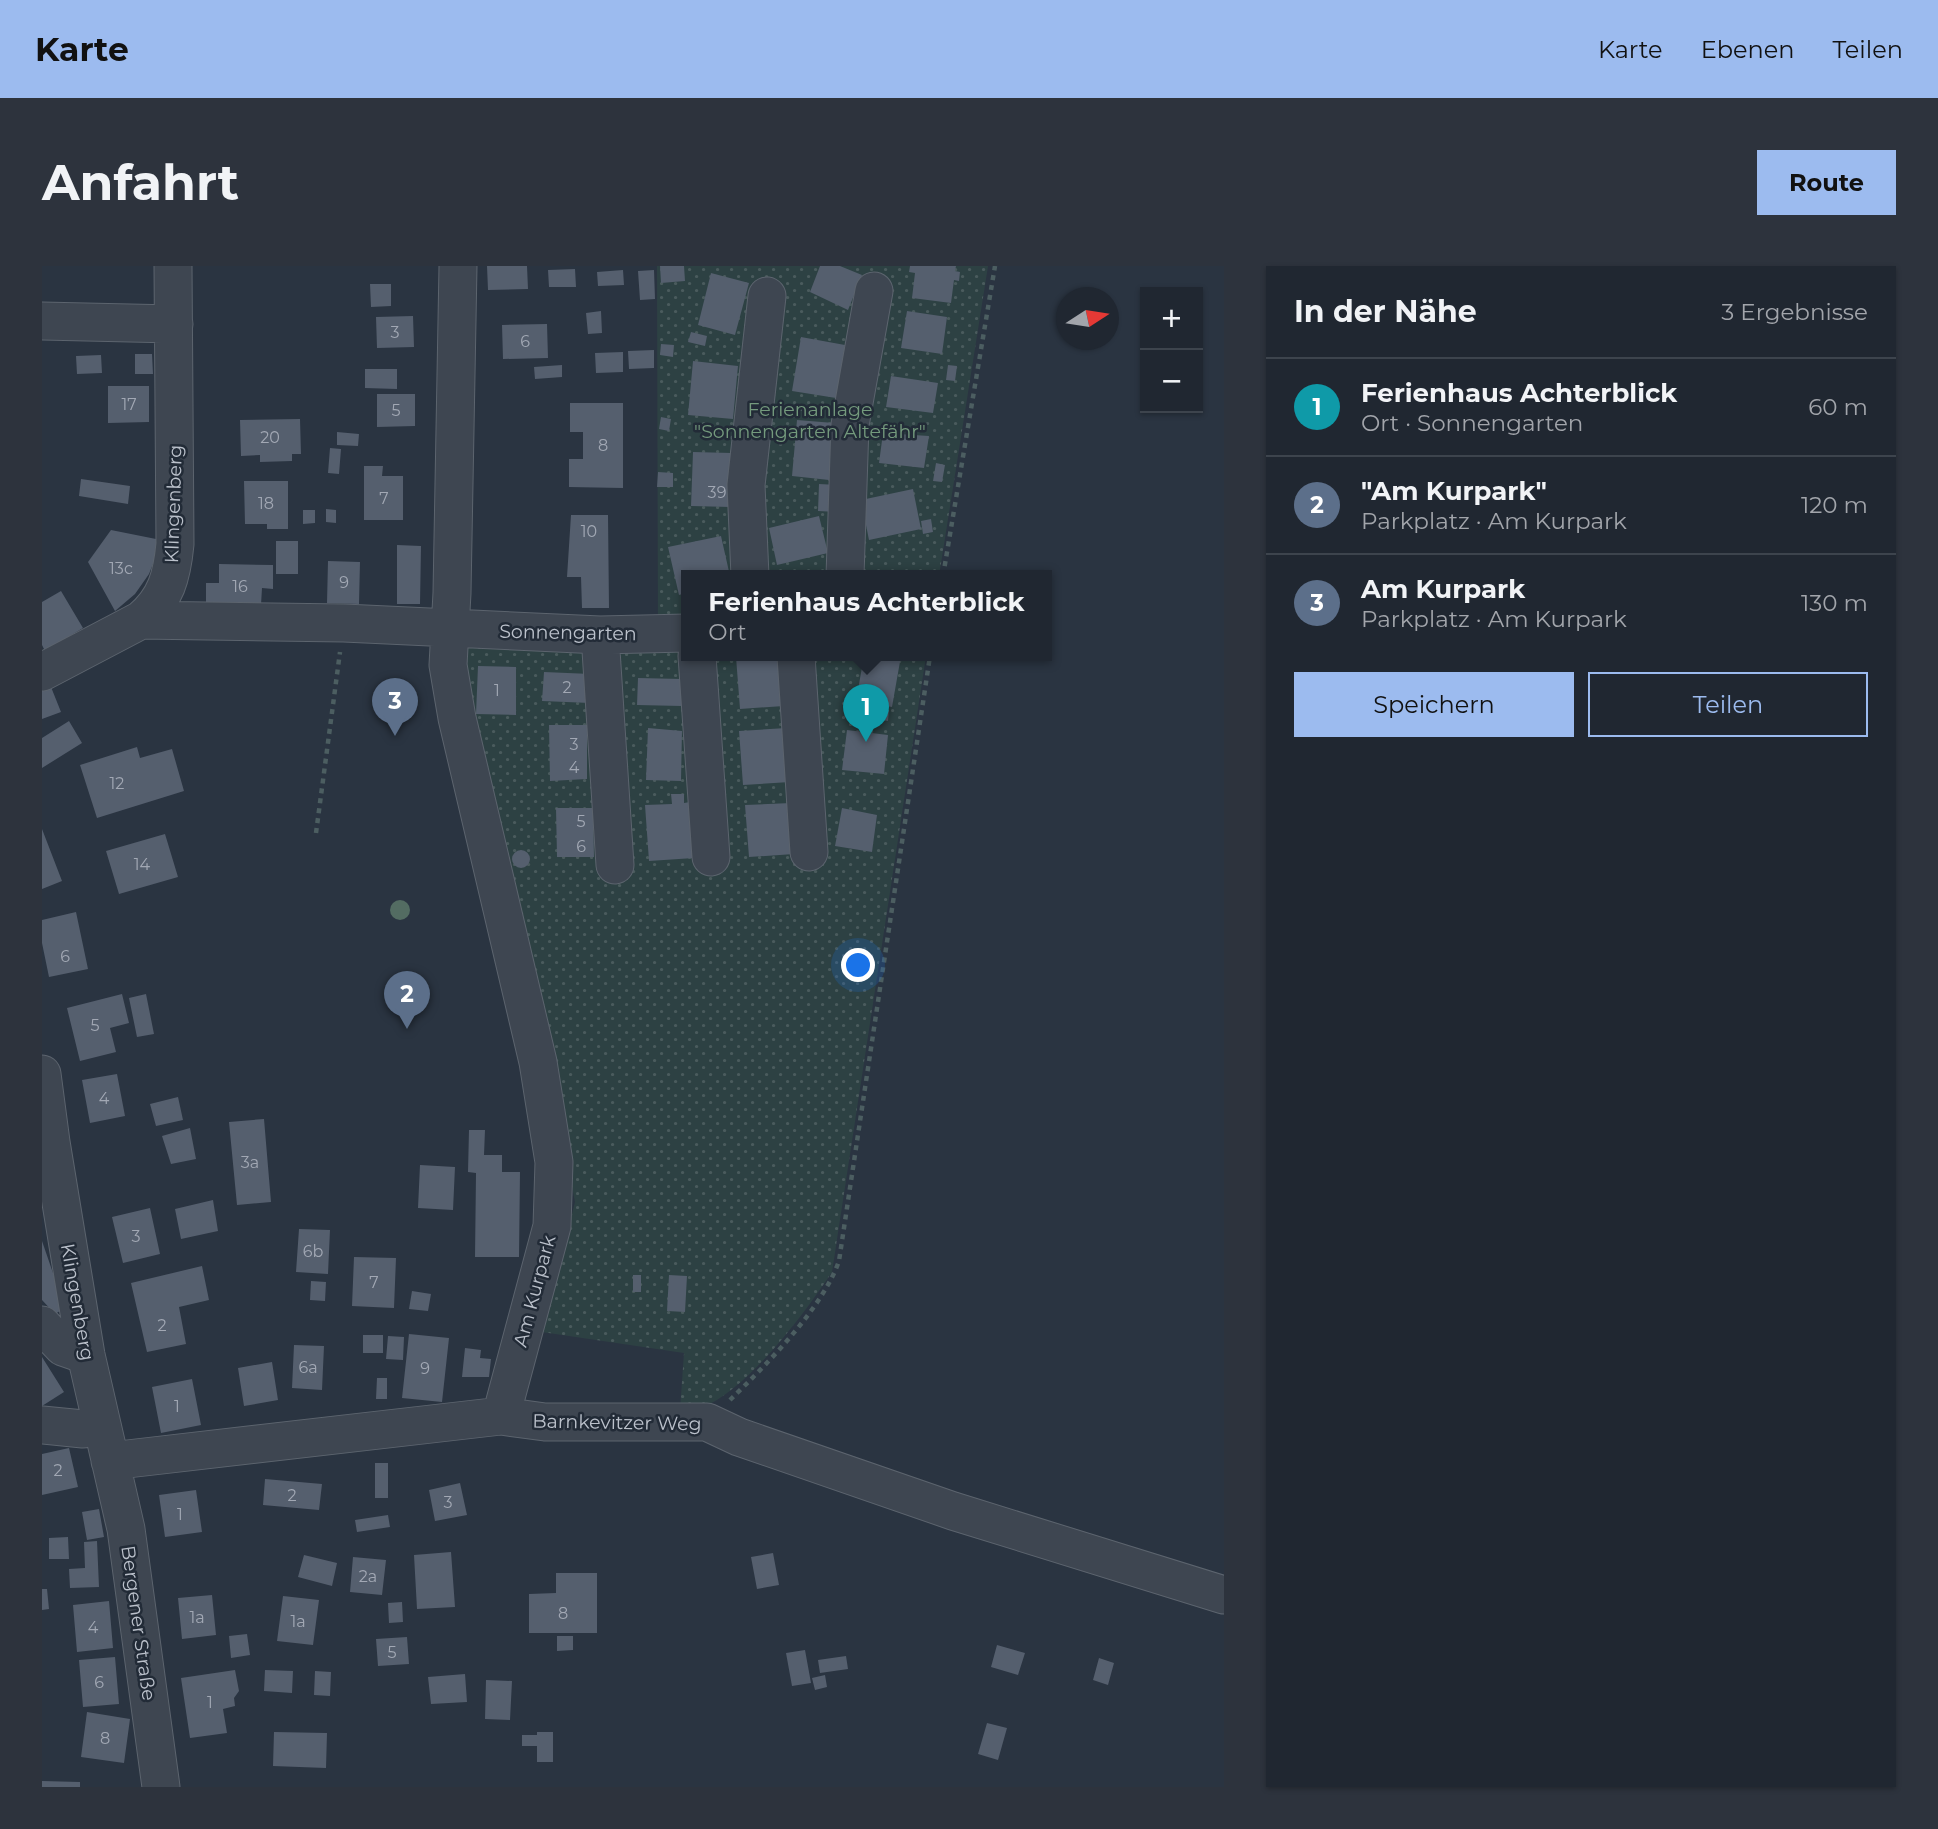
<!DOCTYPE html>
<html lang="de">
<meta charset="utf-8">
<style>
body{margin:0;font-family:Montserrat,sans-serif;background:#2d333d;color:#f1f3f6}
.controls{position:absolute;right:21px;top:21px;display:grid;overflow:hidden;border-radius:0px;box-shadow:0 2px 5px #0004}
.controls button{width:63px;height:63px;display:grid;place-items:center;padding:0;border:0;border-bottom:2px solid #3d444d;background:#202731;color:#f1f3f6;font:35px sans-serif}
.compass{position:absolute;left:1014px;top:21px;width:63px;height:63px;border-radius:50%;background:#202731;box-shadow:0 2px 5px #0004;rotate:78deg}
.you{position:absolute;left:817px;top:700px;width:24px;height:24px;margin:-18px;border:5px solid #fff;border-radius:50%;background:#1a73e8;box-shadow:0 0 0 10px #1a73e833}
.badge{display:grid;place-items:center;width:46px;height:46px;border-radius:50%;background:#9cbbef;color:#fff;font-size:23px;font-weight:700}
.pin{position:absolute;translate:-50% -58px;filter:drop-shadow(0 2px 4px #0008)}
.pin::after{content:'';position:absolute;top:37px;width:24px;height:21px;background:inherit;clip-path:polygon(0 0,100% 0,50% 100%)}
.popup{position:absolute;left:639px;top:304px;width:371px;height:91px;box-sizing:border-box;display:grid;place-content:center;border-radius:0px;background:#202731;filter:drop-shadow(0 2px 5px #0005);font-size:23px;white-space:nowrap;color:#a2a5ab}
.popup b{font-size:26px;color:#f1f3f6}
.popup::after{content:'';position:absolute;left:50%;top:100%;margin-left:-14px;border:14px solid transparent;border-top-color:#202731}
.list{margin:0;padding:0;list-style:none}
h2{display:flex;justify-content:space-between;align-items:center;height:91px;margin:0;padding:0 28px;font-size:30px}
h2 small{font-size:23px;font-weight:400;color:#a2a5ab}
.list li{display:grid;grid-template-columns:46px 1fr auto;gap:21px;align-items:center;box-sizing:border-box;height:98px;padding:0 28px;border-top:2px solid #3d444d}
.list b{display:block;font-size:26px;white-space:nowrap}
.list p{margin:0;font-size:23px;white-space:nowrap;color:#a2a5ab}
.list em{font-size:23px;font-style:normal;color:#a2a5ab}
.actions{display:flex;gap:14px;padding:21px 28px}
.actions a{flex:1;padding:16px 0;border:2px solid #9cbbef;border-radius:0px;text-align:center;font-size:24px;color:#9cbbef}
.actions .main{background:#9cbbef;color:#111}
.map{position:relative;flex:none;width:1182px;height:1521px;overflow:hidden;border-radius:0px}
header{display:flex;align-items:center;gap:42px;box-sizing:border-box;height:98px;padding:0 35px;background:#9cbbef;color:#111}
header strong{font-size:33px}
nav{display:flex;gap:38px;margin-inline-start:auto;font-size:24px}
.intro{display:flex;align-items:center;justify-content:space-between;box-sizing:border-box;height:168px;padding:0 42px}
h1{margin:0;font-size:49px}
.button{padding:18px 32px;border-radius:0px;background:#9cbbef;color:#111;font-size:24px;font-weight:700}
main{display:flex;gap:42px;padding:0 42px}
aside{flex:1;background:#202731;border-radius:0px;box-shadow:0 2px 5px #0004}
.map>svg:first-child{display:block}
</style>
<header>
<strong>Karte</strong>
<nav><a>Karte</a><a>Ebenen</a><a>Teilen</a></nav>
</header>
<div class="intro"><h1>Anfahrt</h1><a class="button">Route</a></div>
<main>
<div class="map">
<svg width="1182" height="1521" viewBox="0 0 1182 1521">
<defs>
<pattern id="green-dots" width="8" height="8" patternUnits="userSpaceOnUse" patternTransform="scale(1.75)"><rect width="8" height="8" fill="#2d4143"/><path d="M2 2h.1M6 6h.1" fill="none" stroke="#4a5b5d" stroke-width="1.8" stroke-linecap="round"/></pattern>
</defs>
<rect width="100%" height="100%" fill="#2a3441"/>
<path fill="url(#green-dots)" d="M615,0H946L897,310H644V390H884L790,1006C762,1048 706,1124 659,1142C653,1145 644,1144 638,1144L642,1087L500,1066L533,936L471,619L419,396L423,351L616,357Z"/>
<path fill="#555f6e" d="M445,0H485L486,23L446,24Z
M618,0H642L643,15L619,17Z
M778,0H798L820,9L806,44L768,26Z
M868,0H914L913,5L918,6L917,15L912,14L909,37L870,32L873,7L867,6Z
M533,3L534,21H507L506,4Z
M581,4L582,19L556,20L555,6Z
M612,4L613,33L598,34L596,5Z
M669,7L707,17L693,69L656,59Z
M328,18H349V40L329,41Z
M559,45L560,67L546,68L544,47Z
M865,45L905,51L900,88L859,82Z
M371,50L372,81L335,82L334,51Z
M505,58L506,92L461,93L460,59Z
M649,66L665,70L663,80L646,76Z
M759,71L803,79L794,132L750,125Z
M619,78L632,79L631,91L618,89Z
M612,84V102L587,103L586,85Z
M581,86V106L554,107L553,87Z
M93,88H110L111,108H93Z
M59,89L60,107L35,108L34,90Z
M651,95L696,100L691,153L646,149Z
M520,99V111L493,113L492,101Z
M906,99L915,100L913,115L904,114Z
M323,103H355V123L323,122Z
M849,110L896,117L891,147L844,141Z
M66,120H107V156L66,157Z
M335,128H373V160L335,161Z
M528,137H581V222L527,221V193H541V166H528Z
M619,151L629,153L627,165L617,163Z
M258,153L259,188H250V195L218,196V189L199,190L198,154Z
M755,154L792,157L787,214L750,210Z
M295,166L317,168L316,180L295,179Z
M841,167L887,170L882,202L837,197Z
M288,182L299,183L297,208L286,207Z
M651,186L690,187L688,241L649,240Z
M894,197L903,199L900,216L891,215Z
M322,200H341L340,210H361V254H322Z
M616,206L631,207V221H615Z
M39,213L88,220L86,238L37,230Z
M202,215H246V263H225V258H203Z
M777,218L796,219L795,246L776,245Z
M871,223L879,263L827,274L819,234Z
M284,243L294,244V257L284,256Z
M261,244H273V257L261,258Z
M529,249H566L567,342H540L539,311H525Z
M777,250L786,287L735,299L727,262Z
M889,253L891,266L881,268L879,255Z
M69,264L114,273V290L107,308L93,328L73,345L46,296Z
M679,270L688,310H644V327L637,329L626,281Z
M234,275H256V308H234Z
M355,279L379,280L378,338H355Z
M286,295L318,296L317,338L285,337Z
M177,298L231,299V323L220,322L219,339L164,338V317H177Z
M19,325L41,362L3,385L0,379V336Z
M738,390L742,440L698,443L694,391Z
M822,390H859L850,441L814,435Z
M436,400L474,401V449L434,448Z
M502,406L549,408L548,437L500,435Z
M596,412L640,413L639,440L595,439Z
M9,421L19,446L0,453V424Z
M829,442L847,444L846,455L828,452Z
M27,455L40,477L0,502V472Z
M507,459H545V513L508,515Z
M606,462L640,465L639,515L604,514Z
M744,462L748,516L701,519L697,465Z
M805,464L846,469L842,508L800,504Z
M95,481L98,492L130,483L142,525L55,552L38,499Z
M629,528H642V537L648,536L652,592L607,595L603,539L630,538Z
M749,537L752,588L707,591L703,539Z
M514,542H551L552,591H515Z
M800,542L835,549L830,586L793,580Z
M0,563L20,615L0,623Z
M123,568L136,611L77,628L64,585Z
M470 593a9 9 0 1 1 18 0a9 9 0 1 1-18 0Z
M34,646L46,703L7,711L0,677V654Z
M80,728L87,757L68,762L74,786L38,795L25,742Z
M104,728L112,768L95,771L87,732Z
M75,808L83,850L48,857L40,814Z
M136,831L141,854L114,860L108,838Z
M222,853L229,936L195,939L187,856Z
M148,862L154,893L129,898L120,870Z
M427,864H443L442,889H460V906H478L477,991H433L434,907L426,906Z
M378,899L413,901L411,944L376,942Z
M171,934L176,965L139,973L133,943Z
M108,942L118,988L81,997L70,951Z
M257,963L288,964L286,1008L254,1006Z
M0,975L23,1042L13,1048L0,1034Z
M312,991L354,992L352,1042L310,1040Z
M160,1000L167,1034L137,1041L144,1078L105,1086L89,1017Z
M591,1009H599V1026H591Z
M627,1009L645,1010L643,1046L625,1045Z
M269,1015L284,1016L283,1035L268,1034Z
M370,1025L389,1028L386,1045L367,1043Z
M367,1068L407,1072L400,1136L360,1132Z
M321,1069H341V1087H321Z
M346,1070L362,1071L361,1094L344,1093Z
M252,1079L282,1080L280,1124L250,1122Z
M423,1082L439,1084L438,1092L449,1093L447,1111H420Z
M0,1091L22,1126L0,1140Z
M230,1096L236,1134L202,1140L196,1102Z
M335,1112H345V1133H334Z
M150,1113L159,1159L119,1167L110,1121Z
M27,1182L36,1221L0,1229V1188Z
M333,1197H346V1232H333Z
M223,1213L280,1218L277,1244L221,1239Z
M418,1217L425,1249L393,1255L387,1224Z
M154,1224L160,1266L123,1271L117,1229Z
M57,1243L62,1271L45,1274L40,1246Z
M346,1249L348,1261L315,1266L313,1254Z
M26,1271L27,1293H7V1272Z
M55,1275L57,1321L28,1322L27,1303L43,1302L42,1276Z
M409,1286L413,1341L375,1343L372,1289Z
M731,1287L737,1319L715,1323L709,1291Z
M262,1289L295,1297L290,1320L256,1311Z
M311,1291L344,1294L340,1329L308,1326Z
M514,1307H555V1367H487V1328L514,1327Z
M0,1323H5L7,1343L0,1344Z
M170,1329L174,1369L140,1373L136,1332Z
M241,1330L277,1334L271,1379L235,1375Z
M67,1335L71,1382L35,1386L31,1339Z
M360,1336L361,1356L347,1357L346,1337Z
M205,1368L208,1389L189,1392L187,1370Z
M515,1370H531V1384L515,1385Z
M365,1371L367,1398L336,1400L334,1373Z
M955,1379L983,1387L976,1409L949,1401Z
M763,1384L769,1417L750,1420L744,1387Z
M804,1390L806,1403L778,1407L776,1394Z
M73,1391L77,1438L41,1441L37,1394Z
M1057,1392L1072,1397L1066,1419L1051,1414Z
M193,1404L197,1425L192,1432L193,1440L181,1443L185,1467L148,1472L139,1412Z
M223,1404L251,1405L250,1427L222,1425Z
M273,1405L289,1406L288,1430L272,1429Z
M423,1408L425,1436L389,1438L386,1411Z
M783,1409L785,1421L773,1424L770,1412Z
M444,1414L470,1415L468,1454L443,1453Z
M45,1446L88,1453L82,1497L39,1491Z
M945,1457L965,1462L956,1494L936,1488Z
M232,1466L285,1467L284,1502L231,1500Z
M495,1466H511V1496H495V1480H480V1469H495Z
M0,1515L38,1516V1521H0Z"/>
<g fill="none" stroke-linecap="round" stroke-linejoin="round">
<defs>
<path id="minor" d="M416,0L410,327L406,399L415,452L496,796L512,896L510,960L459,1150
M0,55L132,58
M708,310L704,219L725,30
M803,310L808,159L832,25
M99,354L302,357L558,369L644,367
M558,369L573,599
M655,390L669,591
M754,390L767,586
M0,406L99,354C124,333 130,310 133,278L131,0
M0,808L9,876L0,866
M9,876L44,1089L84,1263L119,1521
M0,1059L21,1081L44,1089
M0,1159L41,1163L59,1156
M68,1195L459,1150L503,1156H665L697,1171L911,1245L1182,1329"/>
</defs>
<use href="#minor" stroke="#5c646e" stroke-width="39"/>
<path stroke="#4c5e61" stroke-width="4.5" stroke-dasharray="5 5" stroke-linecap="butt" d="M901,310L953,0
M274,567L298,386
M688,1134C725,1098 780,1043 797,995L888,390"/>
<use href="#minor" stroke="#3e4651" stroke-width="37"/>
</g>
<circle fill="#536c62" cx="358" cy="644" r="10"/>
<g text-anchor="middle" stroke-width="5" stroke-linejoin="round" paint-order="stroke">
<g font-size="16" fill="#a2a8b4">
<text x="353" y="72">3</text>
<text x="483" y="81">6</text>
<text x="87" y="144">17</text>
<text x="354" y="150">5</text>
<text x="228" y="177">20</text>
<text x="561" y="185">8</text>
<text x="675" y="232">39</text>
<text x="342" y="238">7</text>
<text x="224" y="243">18</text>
<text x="547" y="271">10</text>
<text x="79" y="308">13c</text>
<text x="302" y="322">9</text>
<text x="198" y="326">16</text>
<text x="525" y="427">2</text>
<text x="455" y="430">1</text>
<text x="532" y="484">3</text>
<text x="532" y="507">4</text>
<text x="75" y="523">12</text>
<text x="539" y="561">5</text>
<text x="539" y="586">6</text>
<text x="100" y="604">14</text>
<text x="23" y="696">6</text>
<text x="53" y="765">5</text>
<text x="62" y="838">4</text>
<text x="208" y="902">3a</text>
<text x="94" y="976">3</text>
<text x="271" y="991">6b</text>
<text x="332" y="1022">7</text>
<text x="120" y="1065">2</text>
<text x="266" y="1107">6a</text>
<text x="383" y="1108">9</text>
<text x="135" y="1146">1</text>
<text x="16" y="1210">2</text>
<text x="250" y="1235">2</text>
<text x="406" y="1242">3</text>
<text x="138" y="1254">1</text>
<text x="326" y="1316">2a</text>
<text x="521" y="1353">8</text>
<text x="155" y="1357">1a</text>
<text x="256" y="1361">1a</text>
<text x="51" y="1367">4</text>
<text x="350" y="1392">5</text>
<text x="57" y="1422">6</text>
<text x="168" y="1442">1</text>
<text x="63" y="1478">8</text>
</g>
<g font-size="19" fill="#749a7d" stroke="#222b37">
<text x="768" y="150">Ferienanlage<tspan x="768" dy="22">"Sonnengarten Altefähr"</tspan></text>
</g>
<g font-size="19" fill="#bbc1cb" stroke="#222b37">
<text transform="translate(131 238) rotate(-88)" y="7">Klingenberg</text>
<text transform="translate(526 366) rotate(1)" y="7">Sonnengarten</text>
<text transform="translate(492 1025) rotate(-75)" y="7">Am Kurpark</text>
<text transform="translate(36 1036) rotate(80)" y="7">Klingenberg</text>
<text transform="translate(575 1156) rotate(1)" y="7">Barnkevitzer Weg</text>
<text transform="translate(97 1357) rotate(82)" y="7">Bergener Straße</text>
</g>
</g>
</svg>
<div class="controls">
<button>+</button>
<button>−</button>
</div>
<svg class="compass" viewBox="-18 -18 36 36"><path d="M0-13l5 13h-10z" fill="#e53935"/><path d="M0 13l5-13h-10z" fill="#a2a5ab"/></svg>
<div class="you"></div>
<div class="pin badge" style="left:824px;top:476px;background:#0f9aa8">1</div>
<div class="popup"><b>Ferienhaus Achterblick</b>Ort</div>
<div class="pin badge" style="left:365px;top:763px;background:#5c6f8a">2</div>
<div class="pin badge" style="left:353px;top:470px;background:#5c6f8a">3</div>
</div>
<aside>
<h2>In der Nähe<small>3 Ergebnisse</small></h2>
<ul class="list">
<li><span class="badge" style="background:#0f9aa8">1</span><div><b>Ferienhaus Achterblick</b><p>Ort · Sonnengarten</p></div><em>60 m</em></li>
<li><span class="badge" style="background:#5c6f8a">2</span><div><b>&quot;Am Kurpark&quot;</b><p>Parkplatz · Am Kurpark</p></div><em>120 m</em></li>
<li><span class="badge" style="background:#5c6f8a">3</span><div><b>Am Kurpark</b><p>Parkplatz · Am Kurpark</p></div><em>130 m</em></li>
</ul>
<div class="actions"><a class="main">Speichern</a><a>Teilen</a></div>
</aside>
</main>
